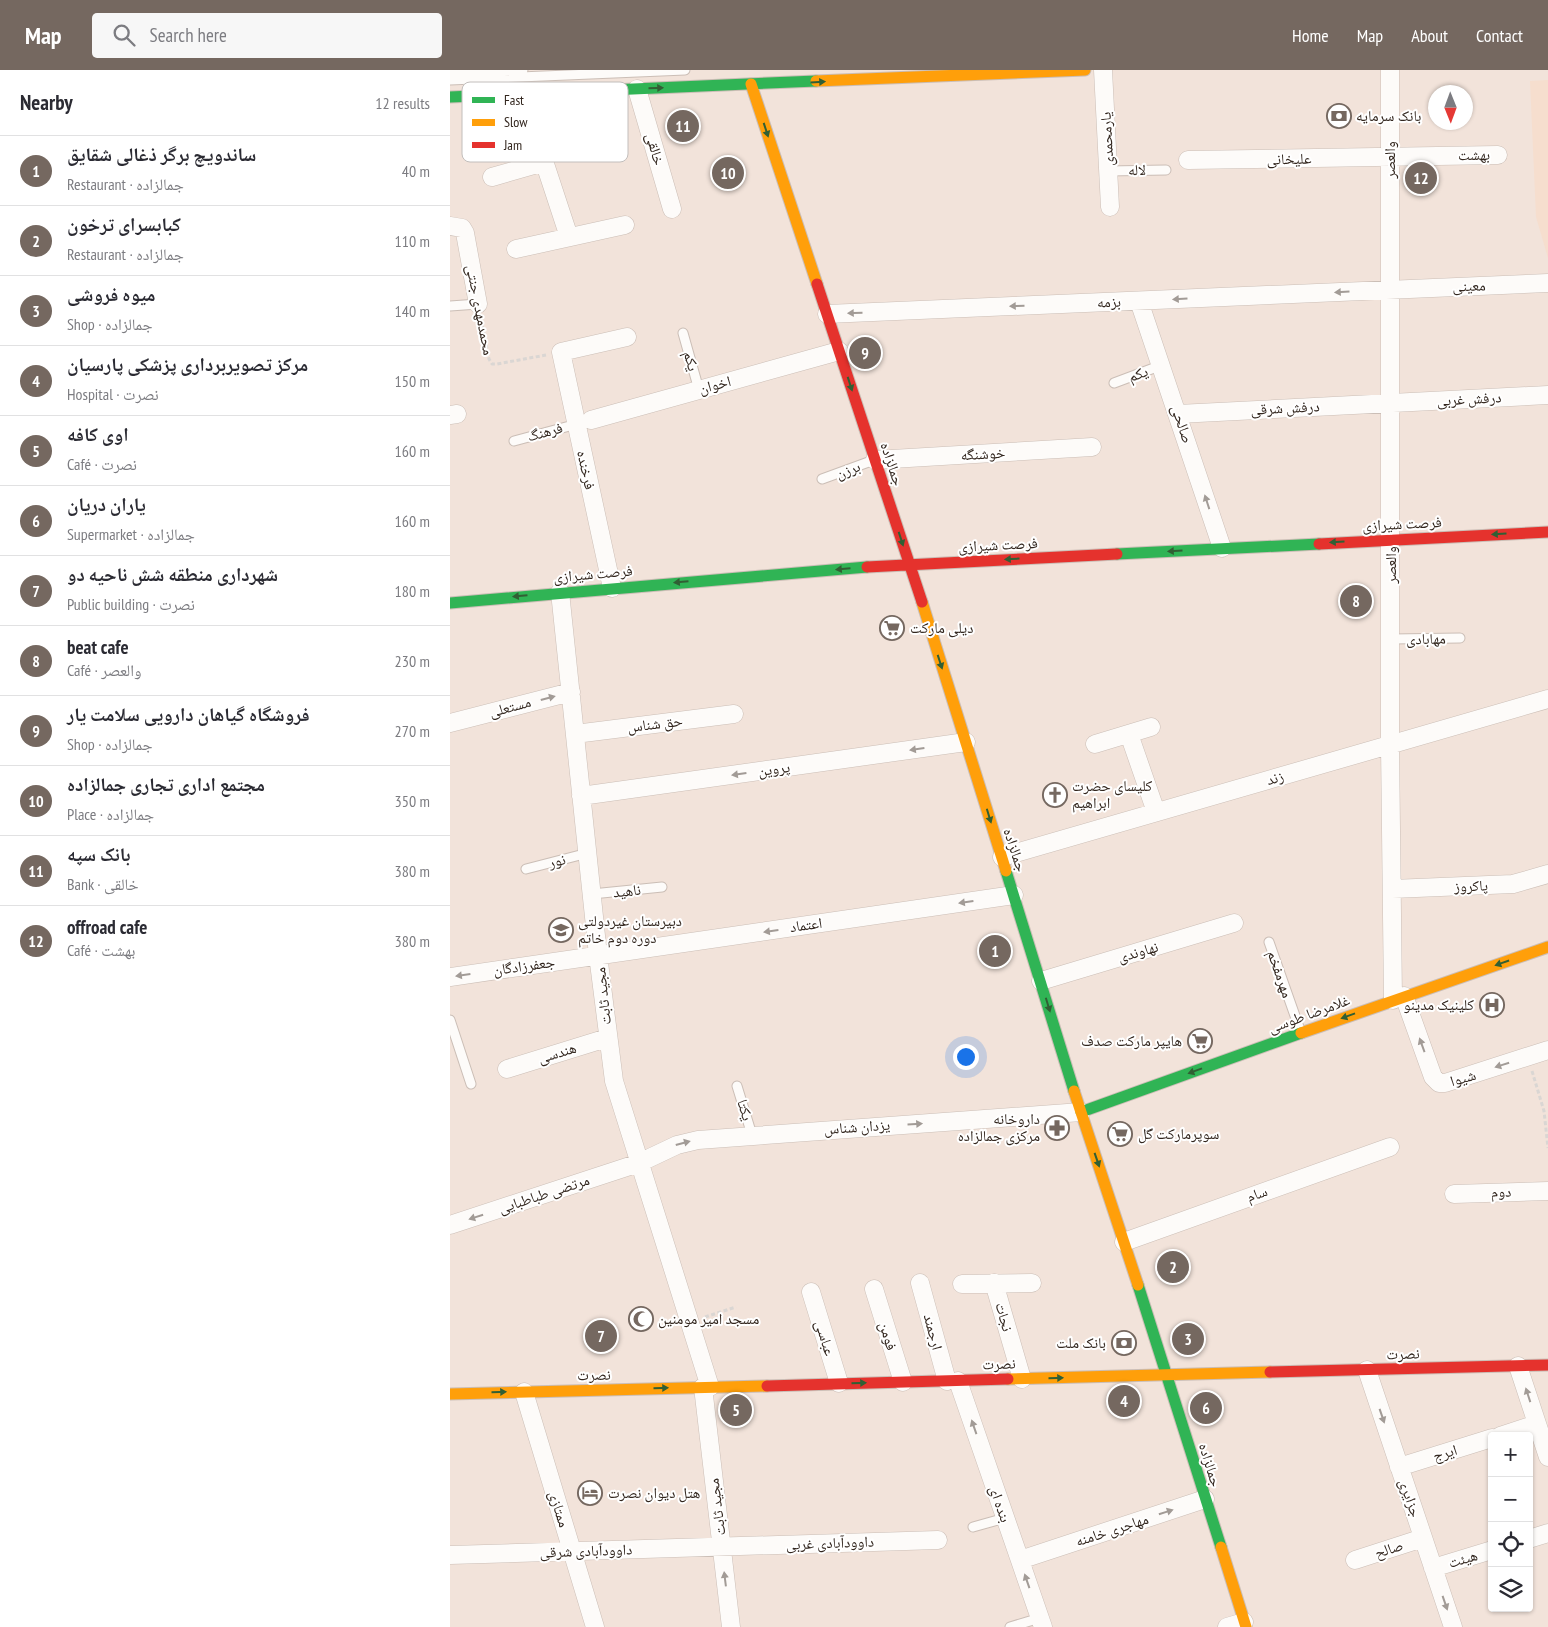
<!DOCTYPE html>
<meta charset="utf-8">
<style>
body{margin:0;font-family:"PT Sans Narrow","Noto Naskh Arabic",sans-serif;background:#f7f7f7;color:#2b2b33}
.controls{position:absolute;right:15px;bottom:15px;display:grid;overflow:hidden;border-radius:5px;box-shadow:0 1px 4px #0004}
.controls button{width:45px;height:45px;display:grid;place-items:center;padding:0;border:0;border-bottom:1px solid #e1e1e2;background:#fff;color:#2b2b33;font:25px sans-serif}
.compass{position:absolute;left:978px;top:15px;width:45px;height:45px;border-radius:50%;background:#fff;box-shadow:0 1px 4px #0004;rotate:179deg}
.you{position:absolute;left:515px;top:986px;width:18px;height:18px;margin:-12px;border:4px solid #fff;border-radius:50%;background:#1a73e8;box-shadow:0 0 0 8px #1a73e833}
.badge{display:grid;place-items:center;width:32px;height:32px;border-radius:50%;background:#756860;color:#fff;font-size:16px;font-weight:700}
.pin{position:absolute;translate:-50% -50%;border:2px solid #fff;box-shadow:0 1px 5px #0006}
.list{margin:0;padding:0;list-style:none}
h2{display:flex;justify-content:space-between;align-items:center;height:65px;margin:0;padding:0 20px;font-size:21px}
h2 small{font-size:16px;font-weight:400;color:#7c7c81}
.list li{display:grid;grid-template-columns:32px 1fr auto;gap:15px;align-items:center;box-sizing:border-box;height:70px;padding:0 20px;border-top:1px solid #e1e1e2}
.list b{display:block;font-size:19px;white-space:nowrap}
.list p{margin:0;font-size:16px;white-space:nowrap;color:#7c7c81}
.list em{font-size:16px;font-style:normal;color:#7c7c81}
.icon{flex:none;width:28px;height:28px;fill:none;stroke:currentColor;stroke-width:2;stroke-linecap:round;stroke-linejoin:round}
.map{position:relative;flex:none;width:1098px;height:1557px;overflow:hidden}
header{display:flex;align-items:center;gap:30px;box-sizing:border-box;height:70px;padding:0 25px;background:#756860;color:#fff}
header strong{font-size:24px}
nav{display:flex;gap:28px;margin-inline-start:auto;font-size:18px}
.search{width:350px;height:45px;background:#f7f7f7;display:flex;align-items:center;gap:12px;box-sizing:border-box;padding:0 18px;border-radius:5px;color:#7c7c81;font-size:19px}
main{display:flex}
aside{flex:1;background:#fff}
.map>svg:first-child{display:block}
</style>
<header>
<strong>Map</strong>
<div class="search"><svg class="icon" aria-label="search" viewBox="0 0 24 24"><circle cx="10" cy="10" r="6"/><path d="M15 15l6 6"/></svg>Search here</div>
<nav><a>Home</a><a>Map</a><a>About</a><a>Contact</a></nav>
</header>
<main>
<aside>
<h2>Nearby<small>12 results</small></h2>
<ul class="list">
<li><span class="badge">1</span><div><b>ساندویچ برگر ذغالی شقایق</b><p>Restaurant · جمالزاده</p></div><em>40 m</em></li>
<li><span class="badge">2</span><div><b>کبابسرای ترخون</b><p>Restaurant · جمالزاده</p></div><em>110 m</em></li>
<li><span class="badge">3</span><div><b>میوه فروشی</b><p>Shop · جمالزاده</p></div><em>140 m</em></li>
<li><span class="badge">4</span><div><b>مرکز تصویربرداری پزشکی پارسیان</b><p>Hospital · نصرت</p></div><em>150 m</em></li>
<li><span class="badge">5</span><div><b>اوی کافه</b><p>Café · نصرت</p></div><em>160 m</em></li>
<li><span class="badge">6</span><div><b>یاران دریان</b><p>Supermarket · جمالزاده</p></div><em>160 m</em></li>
<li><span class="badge">7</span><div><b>شهرداری منطقه شش ناحیه دو</b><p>Public building · نصرت</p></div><em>180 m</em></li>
<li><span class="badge">8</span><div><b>beat cafe</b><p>Café · والعصر</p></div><em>230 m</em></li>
<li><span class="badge">9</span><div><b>فروشگاه گیاهان دارویی سلامت یار</b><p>Shop · جمالزاده</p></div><em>270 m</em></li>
<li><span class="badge">10</span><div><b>مجتمع اداری تجاری جمالزاده</b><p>Place · جمالزاده</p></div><em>350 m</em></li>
<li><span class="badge">11</span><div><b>بانک سپه</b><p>Bank · خالقی</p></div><em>380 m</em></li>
<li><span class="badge">12</span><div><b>offroad cafe</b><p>Café · بهشت</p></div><em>380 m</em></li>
</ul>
</aside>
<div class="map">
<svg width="1098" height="1557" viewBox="0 0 1098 1557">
<rect width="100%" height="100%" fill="#f2e3da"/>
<path fill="#f6dece" d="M1098,10V188L1086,147L1080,11Z"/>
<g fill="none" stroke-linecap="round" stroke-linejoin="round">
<defs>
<path id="lane" d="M0,3L73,0
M0,10L235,0
M658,101L716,100
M0,236L28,234
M233,263L249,320
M664,313L712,295
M64,371L127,354
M372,409L424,390
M942,569L1010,568
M76,799L138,783
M142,824L212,817
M819,872L850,960
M0,950L21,1014
M287,1016L302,1065
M523,1457L555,1448
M560,1557L590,1548"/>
<path id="street" d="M653,0L660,137
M940,0V675L943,930
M187,19L222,139
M72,24L119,167
M738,90L1048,85
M42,107L94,92
M0,156L12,158L15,163L28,234
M66,179L175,155
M689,231L772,478
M377,244L1098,213
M728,344L1098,325
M0,345L7,344
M141,350L389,281
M425,390L642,377
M162,518L111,282L177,267
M110,522L148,885L164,1011L260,1317
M0,653L121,622
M125,664L284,644
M679,664L706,742
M645,674L701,657
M131,726L516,672
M552,787L1098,629
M942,819L1063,814L1098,804
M0,907L564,825
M591,911L784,853
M954,926L983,1007L989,1013H995L1098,980
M57,999L157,968
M1004,1124L1098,1121
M0,1155L189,1093L227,1075L248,1070L631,1042
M674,1172L940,1077
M470,1213L497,1311
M544,1213L572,1309
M512,1214L582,1213
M424,1219L453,1312
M361,1222L389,1313
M1068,1296L1098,1387
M917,1300L1003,1557
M508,1311L593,1557
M253,1317L281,1557
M74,1322L145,1557
M1050,1366L1087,1354
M949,1397L1042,1368
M1079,1469L1098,1463
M0,1485L488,1470
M570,1490L755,1429
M905,1490L973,1468
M983,1498L1042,1480
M777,1557L794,1552"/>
<path id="fast" d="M0,27L366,11
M667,484L869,474
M0,533L417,497
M556,801L624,1021
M631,1042L851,963
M688,1215L771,1477"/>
<path id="slow" d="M366,11L635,0
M301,14L367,214
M472,532L556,801
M851,963L1098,877
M624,1021L688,1215
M558,1309L820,1302
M0,1324L317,1316
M771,1477L796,1557"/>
<path id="jam" d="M367,214L472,532
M869,474L1098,462
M417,497L667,484
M820,1302L1098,1295
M317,1316L558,1309"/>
</defs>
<use href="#lane" stroke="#cbbeb6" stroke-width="11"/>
<use href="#street" stroke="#cbbeb6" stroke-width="19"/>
<use href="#fast" stroke="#cbbeb6" stroke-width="13"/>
<use href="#slow" stroke="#cbbeb6" stroke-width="13"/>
<use href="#jam" stroke="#cbbeb6" stroke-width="13"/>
<path stroke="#dad6d3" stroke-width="3" stroke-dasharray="4 2.5" stroke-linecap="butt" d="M31,249L39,289L42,294H47L96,285
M1082,1001L1094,1041L1098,1078
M255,1247L286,1237"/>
<use href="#lane" stroke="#fdfbf9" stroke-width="9"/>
<use href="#street" stroke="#fdfbf9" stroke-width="18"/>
<use href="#fast" stroke="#30b455" stroke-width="11"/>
<use href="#slow" stroke="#ff9f0a" stroke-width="11"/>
<use href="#jam" stroke="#e5322d" stroke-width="11"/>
</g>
<defs><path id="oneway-solid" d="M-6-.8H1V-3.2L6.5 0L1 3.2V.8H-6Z" transform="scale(1.25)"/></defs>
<g fill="#315f34">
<use href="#oneway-solid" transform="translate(368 12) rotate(-3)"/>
<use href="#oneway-solid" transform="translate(206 18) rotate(-2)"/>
<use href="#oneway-solid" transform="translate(316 60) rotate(72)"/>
<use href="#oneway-solid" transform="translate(400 314) rotate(72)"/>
<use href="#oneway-solid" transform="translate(1049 464) rotate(177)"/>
<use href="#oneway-solid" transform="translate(451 469) rotate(72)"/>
<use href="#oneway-solid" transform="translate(887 472) rotate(177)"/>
<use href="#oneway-solid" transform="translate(725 481) rotate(177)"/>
<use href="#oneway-solid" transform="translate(562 489) rotate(177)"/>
<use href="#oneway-solid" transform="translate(393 499) rotate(175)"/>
<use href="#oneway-solid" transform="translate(231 512) rotate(175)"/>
<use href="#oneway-solid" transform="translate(70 526) rotate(175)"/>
<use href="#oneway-solid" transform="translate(490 592) rotate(72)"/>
<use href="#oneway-solid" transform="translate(539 746) rotate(73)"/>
<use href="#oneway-solid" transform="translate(1052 893) rotate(161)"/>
<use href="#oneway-solid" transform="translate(598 935) rotate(73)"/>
<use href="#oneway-solid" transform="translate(898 946) rotate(160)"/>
<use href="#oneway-solid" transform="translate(745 1001) rotate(160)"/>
<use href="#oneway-solid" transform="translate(647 1090) rotate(71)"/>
<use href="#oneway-solid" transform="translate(606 1308) rotate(-2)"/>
<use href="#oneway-solid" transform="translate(409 1313) rotate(-2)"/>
<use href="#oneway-solid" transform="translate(211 1318) rotate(-1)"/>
<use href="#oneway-solid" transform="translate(49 1322) rotate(-2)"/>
</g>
<g fill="#a29b96">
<use href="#oneway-solid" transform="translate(892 222) rotate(177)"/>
<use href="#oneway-solid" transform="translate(730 229) rotate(177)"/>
<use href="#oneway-solid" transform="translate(567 236) rotate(178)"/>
<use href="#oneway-solid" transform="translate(405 243) rotate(178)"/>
<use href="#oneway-solid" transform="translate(757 432) rotate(-108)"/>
<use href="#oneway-solid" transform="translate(98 628) rotate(-15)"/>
<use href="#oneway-solid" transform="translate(467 679) rotate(172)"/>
<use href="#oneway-solid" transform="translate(289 704) rotate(172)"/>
<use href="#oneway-solid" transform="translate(516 832) rotate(172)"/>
<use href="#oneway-solid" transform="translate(321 861) rotate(172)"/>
<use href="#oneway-solid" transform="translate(13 905) rotate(172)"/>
<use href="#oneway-solid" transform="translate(972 975) rotate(-110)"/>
<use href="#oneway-solid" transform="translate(1052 995) rotate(162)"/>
<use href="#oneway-solid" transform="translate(465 1054) rotate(-4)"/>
<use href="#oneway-solid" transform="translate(233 1073) rotate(-15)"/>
<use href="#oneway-solid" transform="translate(26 1147) rotate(162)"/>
<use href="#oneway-solid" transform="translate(1078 1325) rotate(-108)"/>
<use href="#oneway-solid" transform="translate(932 1346) rotate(71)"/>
<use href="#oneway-solid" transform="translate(524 1357) rotate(-109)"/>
<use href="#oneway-solid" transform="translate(716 1442) rotate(-18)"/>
<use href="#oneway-solid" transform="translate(275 1509) rotate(-97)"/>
<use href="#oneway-solid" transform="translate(577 1511) rotate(-109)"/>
<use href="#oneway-solid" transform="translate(995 1533) rotate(71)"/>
</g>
<defs>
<symbol id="bank-ring" viewBox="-11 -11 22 22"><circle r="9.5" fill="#fff" stroke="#756860" stroke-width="1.5"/><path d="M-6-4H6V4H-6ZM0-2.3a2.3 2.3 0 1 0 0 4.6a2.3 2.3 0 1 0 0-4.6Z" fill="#756860"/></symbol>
<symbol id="supermarket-ring" viewBox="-11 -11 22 22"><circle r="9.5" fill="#fff" stroke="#756860" stroke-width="1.5"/><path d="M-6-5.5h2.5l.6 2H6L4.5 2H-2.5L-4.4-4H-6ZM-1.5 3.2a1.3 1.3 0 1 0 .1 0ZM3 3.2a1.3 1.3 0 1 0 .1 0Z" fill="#756860"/></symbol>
<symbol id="church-ring" viewBox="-11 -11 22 22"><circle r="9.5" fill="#fff" stroke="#756860" stroke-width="1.5"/><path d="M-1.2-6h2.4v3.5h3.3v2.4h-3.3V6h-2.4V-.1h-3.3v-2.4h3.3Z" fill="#756860"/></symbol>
<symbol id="school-ring" viewBox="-11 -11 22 22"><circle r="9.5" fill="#fff" stroke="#756860" stroke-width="1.5"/><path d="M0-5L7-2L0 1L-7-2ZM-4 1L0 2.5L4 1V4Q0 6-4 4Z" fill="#756860"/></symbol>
<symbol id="hospital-ring" viewBox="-11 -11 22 22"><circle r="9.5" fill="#fff" stroke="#756860" stroke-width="1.5"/><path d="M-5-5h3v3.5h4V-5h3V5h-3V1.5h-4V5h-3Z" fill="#756860"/></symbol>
<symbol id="pharmacy-ring" viewBox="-11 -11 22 22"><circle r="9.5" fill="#fff" stroke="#756860" stroke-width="1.5"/><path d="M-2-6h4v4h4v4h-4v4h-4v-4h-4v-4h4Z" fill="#756860"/></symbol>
<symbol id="mosque-ring" viewBox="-11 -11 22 22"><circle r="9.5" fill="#fff" stroke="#756860" stroke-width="1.5"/><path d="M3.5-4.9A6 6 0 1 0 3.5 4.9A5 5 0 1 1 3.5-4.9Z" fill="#756860"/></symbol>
<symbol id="hotel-ring" viewBox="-11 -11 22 22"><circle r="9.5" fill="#fff" stroke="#756860" stroke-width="1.5"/><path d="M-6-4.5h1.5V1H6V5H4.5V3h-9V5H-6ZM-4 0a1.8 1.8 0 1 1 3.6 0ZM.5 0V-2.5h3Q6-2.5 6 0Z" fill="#756860"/></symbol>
</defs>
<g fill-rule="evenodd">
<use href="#bank-ring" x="875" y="32" width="28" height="28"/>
<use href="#supermarket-ring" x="428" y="544" width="28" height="28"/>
<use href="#church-ring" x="591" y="711" width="28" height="28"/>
<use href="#school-ring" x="97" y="846" width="28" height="28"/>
<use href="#hospital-ring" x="1028" y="921" width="28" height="28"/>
<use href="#supermarket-ring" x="736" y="957" width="28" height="28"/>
<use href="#pharmacy-ring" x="593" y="1044" width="28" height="28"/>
<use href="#supermarket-ring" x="656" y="1050" width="28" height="28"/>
<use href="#mosque-ring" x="177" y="1235" width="28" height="28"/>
<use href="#bank-ring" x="660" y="1259" width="28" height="28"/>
<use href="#hotel-ring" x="126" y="1409" width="28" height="28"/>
</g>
<g text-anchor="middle" stroke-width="4" stroke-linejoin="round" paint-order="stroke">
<g font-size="15" fill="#32261e" stroke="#fff" text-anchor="start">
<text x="906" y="51">بانک سرمایه</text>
<text x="460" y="563">دیلی مارکت</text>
<text x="622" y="721">کلیسای حضرت<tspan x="622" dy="17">ابراهیم</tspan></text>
<text x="128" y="856">دبیرستان غیردولتی<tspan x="128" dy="17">دوره دوم خاتم</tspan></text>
<text x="1024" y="940" text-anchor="end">کلینیک مدینو</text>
<text x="732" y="976" text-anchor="end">هايپر ماركت صدف</text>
<text x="590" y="1054" text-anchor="end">داروخانه<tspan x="590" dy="17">مرکزی جمالزاده</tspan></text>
<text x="688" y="1069">سوپرمارکت گل</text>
<text x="208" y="1254">مسجد امیر مومنین</text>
<text x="656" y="1278" text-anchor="end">بانک ملت</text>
<text x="158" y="1428">هتل دیوان نصرت</text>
</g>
<g font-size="15" fill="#32261e" stroke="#fff">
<text transform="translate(657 69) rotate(-93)" y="5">یارمحمدی</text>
<text transform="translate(205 79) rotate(74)" y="5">خالقی</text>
<text transform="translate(1024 85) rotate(-1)" y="5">بهشت</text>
<text transform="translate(839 89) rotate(-1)" y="5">علیخانی</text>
<text transform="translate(940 90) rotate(-90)" y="5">والعصر</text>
<text transform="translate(687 100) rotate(-1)" y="5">لاله</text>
<text transform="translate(1019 216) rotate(-2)" y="5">معینی</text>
<text transform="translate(659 232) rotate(-2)" y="5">بزمه</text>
<text transform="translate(30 240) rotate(79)" y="5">محمدمهدی جنتی</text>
<text transform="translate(241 291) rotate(75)" y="5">یکم</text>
<text transform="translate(688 304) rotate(-21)" y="5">یکم</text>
<text transform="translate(265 315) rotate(-15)" y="5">اخوان</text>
<text transform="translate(1019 329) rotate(-3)" y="5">درفش غربی</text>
<text transform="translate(835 338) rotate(-3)" y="5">درفش شرقی</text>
<text transform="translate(732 354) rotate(72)" y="5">صالحی</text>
<text transform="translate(95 362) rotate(-15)" y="5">فرهنگ</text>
<text transform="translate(533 384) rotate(-3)" y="5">خوشنگه</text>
<text transform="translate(442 394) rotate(72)" y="5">جمالزاده</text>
<text transform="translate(136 400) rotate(78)" y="5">فرخنده</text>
<text transform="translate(398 400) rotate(-20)" y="5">برزن</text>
<text transform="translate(952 454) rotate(-3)" y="5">فرصت شیرازی</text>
<text transform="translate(548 475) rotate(-3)" y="5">فرصت شیرازی</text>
<text transform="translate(941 495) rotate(-90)" y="5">والعصر</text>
<text transform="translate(143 504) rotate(-5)" y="5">فرصت شیرازی</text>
<text transform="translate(976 569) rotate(-1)" y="5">مهابادی</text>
<text transform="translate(60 637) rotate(-15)" y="5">مستعلی</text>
<text transform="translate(205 654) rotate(-7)" y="5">حق شناس</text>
<text transform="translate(324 699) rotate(-8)" y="5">پروین</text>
<text transform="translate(825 708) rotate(-16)" y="5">زند</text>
<text transform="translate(565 780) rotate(72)" y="5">جمالزاده</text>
<text transform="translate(107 791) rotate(-14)" y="5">نور</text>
<text transform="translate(1021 816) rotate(-2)" y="5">پاکروز</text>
<text transform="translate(177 821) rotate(-6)" y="5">ناهید</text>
<text transform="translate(356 855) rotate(-8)" y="5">اعتماد</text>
<text transform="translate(688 882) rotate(-16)" y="5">نهاوندی</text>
<text transform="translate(74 896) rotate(-8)" y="5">جعفرزادگان</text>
<text transform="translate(830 904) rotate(71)" y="5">مهرمفخم</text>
<text transform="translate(153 926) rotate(-96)" y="5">مجید ثابت</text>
<text transform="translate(859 944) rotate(-20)" y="5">غلامرضا طوسی</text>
<text transform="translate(107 983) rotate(-17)" y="5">هندسی</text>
<text transform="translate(1013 1008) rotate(-17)" y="5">شیوا</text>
<text transform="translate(295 1040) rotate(73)" y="5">یکتا</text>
<text transform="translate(407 1057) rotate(-4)" y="5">یزدان شناس</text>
<text transform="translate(1051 1122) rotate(-2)" y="5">دوم</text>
<text transform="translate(94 1124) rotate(-18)" y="5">مرتضی طباطبایی</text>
<text transform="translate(807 1124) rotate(-20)" y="5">سام</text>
<text transform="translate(554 1247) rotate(74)" y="5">نجات</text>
<text transform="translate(483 1262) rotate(75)" y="5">ارجمند</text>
<text transform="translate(438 1266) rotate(73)" y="5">فومن</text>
<text transform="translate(375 1268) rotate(73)" y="5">عباسی</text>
<text transform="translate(953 1284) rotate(-2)" y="5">نصرت</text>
<text transform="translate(549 1294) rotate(-2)" y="5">نصرت</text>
<text transform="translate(144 1305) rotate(-1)" y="5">نصرت</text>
<text transform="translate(995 1383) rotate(-17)" y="5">ایرج</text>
<text transform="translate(760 1395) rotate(73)" y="5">جمالزاده</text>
<text transform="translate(960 1428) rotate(71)" y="5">جزایری</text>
<text transform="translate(550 1434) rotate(71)" y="5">بنده ای</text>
<text transform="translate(267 1437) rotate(-97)" y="5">مجید ثابت</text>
<text transform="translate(109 1439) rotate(73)" y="5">ممتازی</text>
<text transform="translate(662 1460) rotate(-18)" y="5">مهاجری خامنه</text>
<text transform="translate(380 1473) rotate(-2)" y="5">داوودآبادی غربی</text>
<text transform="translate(939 1479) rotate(-18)" y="5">صالح</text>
<text transform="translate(136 1481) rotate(-2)" y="5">داوودآبادی شرقی</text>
<text transform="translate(1013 1489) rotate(-17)" y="5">هیئت</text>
</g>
</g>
<rect x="12" y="12" width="166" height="80" rx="8" fill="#fff" stroke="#c2bebc" stroke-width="1"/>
<rect x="22" y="27" width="23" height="6" fill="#30b455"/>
<rect x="22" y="49" width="23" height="7" fill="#ff9f0a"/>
<rect x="22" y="72" width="23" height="6" fill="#e5322d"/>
<g font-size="14" fill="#32261e">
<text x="54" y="35">Fast</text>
<text x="54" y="57">Slow</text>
<text x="54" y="80">Jam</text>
</g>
</svg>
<div class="controls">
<button>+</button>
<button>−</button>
<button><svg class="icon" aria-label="locate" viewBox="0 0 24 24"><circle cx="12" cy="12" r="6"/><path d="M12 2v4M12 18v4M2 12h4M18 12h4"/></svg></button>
<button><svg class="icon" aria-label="layers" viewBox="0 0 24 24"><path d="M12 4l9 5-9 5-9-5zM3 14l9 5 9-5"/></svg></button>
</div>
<svg class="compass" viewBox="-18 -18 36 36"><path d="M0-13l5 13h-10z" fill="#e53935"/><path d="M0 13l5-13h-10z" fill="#7c7c81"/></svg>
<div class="you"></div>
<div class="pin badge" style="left:545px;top:881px">1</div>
<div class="pin badge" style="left:723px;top:1197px">2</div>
<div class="pin badge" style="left:738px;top:1269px">3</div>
<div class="pin badge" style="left:674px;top:1331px">4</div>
<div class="pin badge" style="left:286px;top:1340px">5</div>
<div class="pin badge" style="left:756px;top:1338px">6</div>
<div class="pin badge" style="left:151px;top:1266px">7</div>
<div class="pin badge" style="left:906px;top:531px">8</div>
<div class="pin badge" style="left:415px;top:283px">9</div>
<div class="pin badge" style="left:278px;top:103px">10</div>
<div class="pin badge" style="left:233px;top:56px">11</div>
<div class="pin badge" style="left:971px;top:108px">12</div>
</div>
</main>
